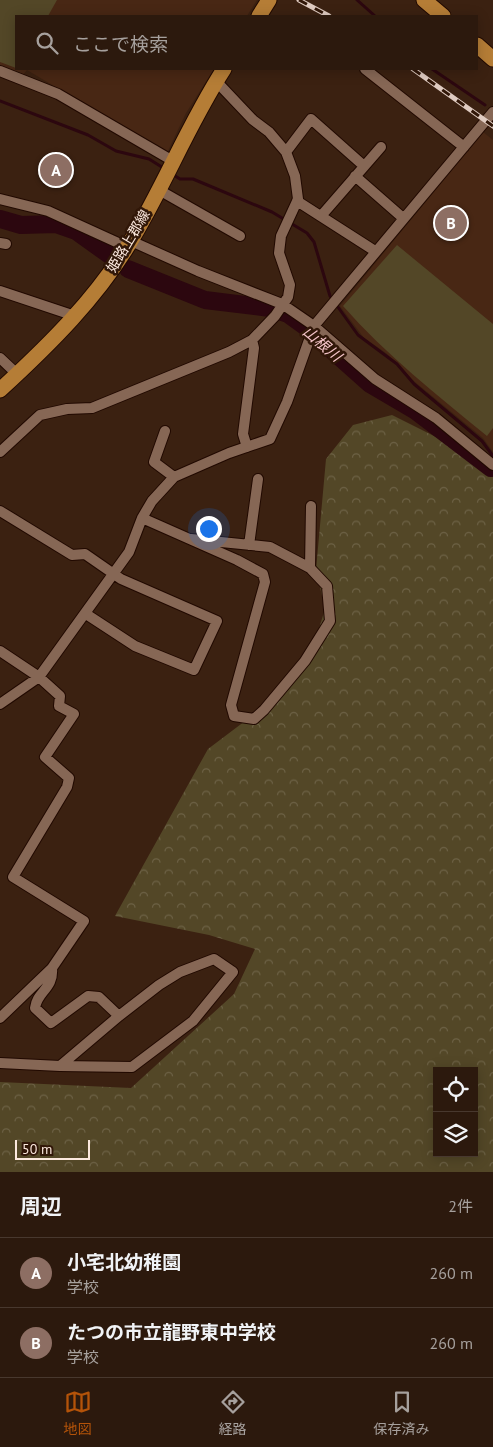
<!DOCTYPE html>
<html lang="ja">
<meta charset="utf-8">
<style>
body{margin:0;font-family:"PT Sans","Noto Sans JP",sans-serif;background:#38261b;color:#f1f3f6}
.controls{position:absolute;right:15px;bottom:15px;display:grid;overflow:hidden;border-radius:0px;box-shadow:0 2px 12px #0003}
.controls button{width:45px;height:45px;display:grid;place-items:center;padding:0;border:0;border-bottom:1px solid #48382e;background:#2c190d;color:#f1f3f6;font:25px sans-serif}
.scale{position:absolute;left:15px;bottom:12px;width:75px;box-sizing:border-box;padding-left:5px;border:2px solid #fbe8de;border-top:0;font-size:14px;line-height:18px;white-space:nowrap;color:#fbe8de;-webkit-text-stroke:4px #311708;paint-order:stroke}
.you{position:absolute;left:208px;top:528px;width:18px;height:18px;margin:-12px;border:4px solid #fff;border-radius:50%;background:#1a73e8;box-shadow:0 0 0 8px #1a73e833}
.badge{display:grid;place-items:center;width:32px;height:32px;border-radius:50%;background:#b45309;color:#fff;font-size:16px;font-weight:700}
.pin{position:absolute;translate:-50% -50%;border:2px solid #fff;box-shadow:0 1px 5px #0006}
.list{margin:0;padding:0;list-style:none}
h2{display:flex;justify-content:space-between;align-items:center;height:65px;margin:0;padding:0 20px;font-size:21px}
h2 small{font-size:16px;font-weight:400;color:#a6a09d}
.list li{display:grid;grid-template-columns:32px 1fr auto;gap:15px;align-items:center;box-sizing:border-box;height:70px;padding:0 20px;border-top:1px solid #48382e}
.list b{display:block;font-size:19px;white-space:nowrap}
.list p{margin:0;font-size:16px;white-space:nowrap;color:#a6a09d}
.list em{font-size:16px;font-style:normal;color:#a6a09d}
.icon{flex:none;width:28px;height:28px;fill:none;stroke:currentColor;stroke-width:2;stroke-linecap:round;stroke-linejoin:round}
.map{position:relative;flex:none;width:493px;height:1172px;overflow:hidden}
.search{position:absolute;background:#2c190d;box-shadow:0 2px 12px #0003;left:15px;right:15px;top:15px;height:55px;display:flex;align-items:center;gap:12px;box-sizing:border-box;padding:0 18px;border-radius:0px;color:#a6a09d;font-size:19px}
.sheet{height:205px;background:#2c190d}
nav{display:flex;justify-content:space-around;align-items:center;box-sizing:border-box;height:70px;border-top:1px solid #48382e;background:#2c190d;font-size:14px;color:#a6a09d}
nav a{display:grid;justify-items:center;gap:2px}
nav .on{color:#b45309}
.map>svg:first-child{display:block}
</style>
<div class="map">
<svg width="493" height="1172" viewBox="0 0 493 1172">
<defs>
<pattern id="forest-crowns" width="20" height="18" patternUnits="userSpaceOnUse" patternTransform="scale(1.25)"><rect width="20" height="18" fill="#534727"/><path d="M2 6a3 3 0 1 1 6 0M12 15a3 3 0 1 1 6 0" fill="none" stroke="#6d6246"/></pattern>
</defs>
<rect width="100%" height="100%" fill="#3b2111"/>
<path fill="#482714" d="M0,0H257L247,16H16V69H214L186,113L167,153L27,70L21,77L0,68Z
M483,132L493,140V452L483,438L415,382L386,353L364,338L340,306Z"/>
<path fill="url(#forest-crowns)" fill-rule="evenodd" d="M392,415L466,452L493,471V1172H0V1082L131,1088L234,994L255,949L209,935L115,916L208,749L273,700L309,661L325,609L316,570L326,459L353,425ZM437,1071H474V1153H437Z"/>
<path fill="#534727" d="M0,0H57L48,16H16V68L0,62Z
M397,245L493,324V428L487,436C437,395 386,355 343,306Z"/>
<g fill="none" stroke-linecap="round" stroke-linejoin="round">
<path stroke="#2c070f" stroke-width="3" d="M357,0L375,16
M432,69L485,105
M0,101L88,135L116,151L149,159L165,169
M172,174L180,179H193L272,212L307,233L314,242L330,296L358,335L397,364L414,384L482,441L493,456"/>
<path stroke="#2c070f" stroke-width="18" d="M0,219L21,225L56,224L76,231L111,256
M128,269L205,300L270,308L288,314L306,327L370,384L416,411L491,468"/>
<defs>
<path id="minor" d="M365,69L464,147
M0,71L58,94L173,161
M286,152L311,119L364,166
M355,176L403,218
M159,190L240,236
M0,199L48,211L127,247
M297,201L375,251
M321,216L381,147
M131,241L198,271L282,304L314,326L375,379L436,418L493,465
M0,243L6,244
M0,291L75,316
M0,358L17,374
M165,431L154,462L174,477
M247,447L243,434L254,348L252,340
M0,452L40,415L67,409L92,408L229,352L252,340L275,316L288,297L290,285L279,253L281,236L298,199L295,176L286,152L269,132L253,120L216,81
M0,511L72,555L85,554L121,579L217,621L194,670L135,646L86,614
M142,518L237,560L263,574L265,582L231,705L234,716L254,719L264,710L305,661L330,621L327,586L310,568L270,547L191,539
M249,545L258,479
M310,568L311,506
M0,651L39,677L60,696L59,706L74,714L45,757L69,778L67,787L13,877L84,921L52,968L0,1018
M0,704L39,677L129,552L142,518L152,501L174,477L229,453L270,439L287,402L314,326L493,112
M52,968C54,989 37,991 35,1008L51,1023L88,996L99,997L119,1016L159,985L180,972L214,959L233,972L193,1021L132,1067L60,1066L119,1016
M0,1063L60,1066"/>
<path id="primary" d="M424,0L443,16
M259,16L269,0
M477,45L493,59
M0,390C49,345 98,297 132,239C165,184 189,123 224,69"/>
</defs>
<use href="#minor" stroke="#210900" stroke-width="12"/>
<use href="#primary" stroke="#210900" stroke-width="17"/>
<use href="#minor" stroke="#866755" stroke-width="10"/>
<use href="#primary" stroke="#b57d36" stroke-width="15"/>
<defs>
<path id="rail" d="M299,0L329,16
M413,69L493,126"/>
</defs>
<use href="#rail" stroke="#dfcbc1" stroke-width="5"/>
<use href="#rail" stroke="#311708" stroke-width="3" stroke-dasharray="9" stroke-linecap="butt"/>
</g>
<g text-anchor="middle" stroke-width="5" stroke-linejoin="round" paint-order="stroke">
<g font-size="14" fill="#fbe8de" stroke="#311708">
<text transform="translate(128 241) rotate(-59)" y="5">姫路上郡線</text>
</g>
<g font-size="15" font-style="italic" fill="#f6c6cb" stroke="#311708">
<text transform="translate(322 344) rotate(40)" y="5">山根川</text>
</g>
</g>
</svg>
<div class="controls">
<button><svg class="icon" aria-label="locate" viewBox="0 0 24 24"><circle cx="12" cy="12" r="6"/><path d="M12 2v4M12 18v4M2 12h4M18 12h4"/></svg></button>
<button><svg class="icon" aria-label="layers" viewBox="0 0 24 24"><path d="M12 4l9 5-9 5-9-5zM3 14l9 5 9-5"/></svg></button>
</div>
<div class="scale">50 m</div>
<div class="you"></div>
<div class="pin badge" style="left:56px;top:170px;background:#8d6e63">A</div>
<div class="pin badge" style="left:451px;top:223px;background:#8d6e63">B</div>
<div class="search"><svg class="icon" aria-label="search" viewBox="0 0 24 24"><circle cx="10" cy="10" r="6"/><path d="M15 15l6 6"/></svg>ここで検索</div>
</div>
<section class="sheet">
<h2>周辺<small>2件</small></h2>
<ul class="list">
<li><span class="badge" style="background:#8d6e63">A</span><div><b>小宅北幼稚園</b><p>学校</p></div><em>260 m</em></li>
<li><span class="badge" style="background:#8d6e63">B</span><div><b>たつの市立龍野東中学校</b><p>学校</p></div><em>260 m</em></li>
</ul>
</section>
<nav>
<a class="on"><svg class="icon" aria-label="map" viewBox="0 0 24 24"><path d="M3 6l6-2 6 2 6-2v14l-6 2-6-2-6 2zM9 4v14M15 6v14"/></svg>地図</a>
<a><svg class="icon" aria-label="directions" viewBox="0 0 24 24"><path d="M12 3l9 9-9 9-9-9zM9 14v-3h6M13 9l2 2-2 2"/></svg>経路</a>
<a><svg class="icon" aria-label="saved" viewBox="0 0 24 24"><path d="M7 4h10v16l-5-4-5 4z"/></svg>保存済み</a>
</nav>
